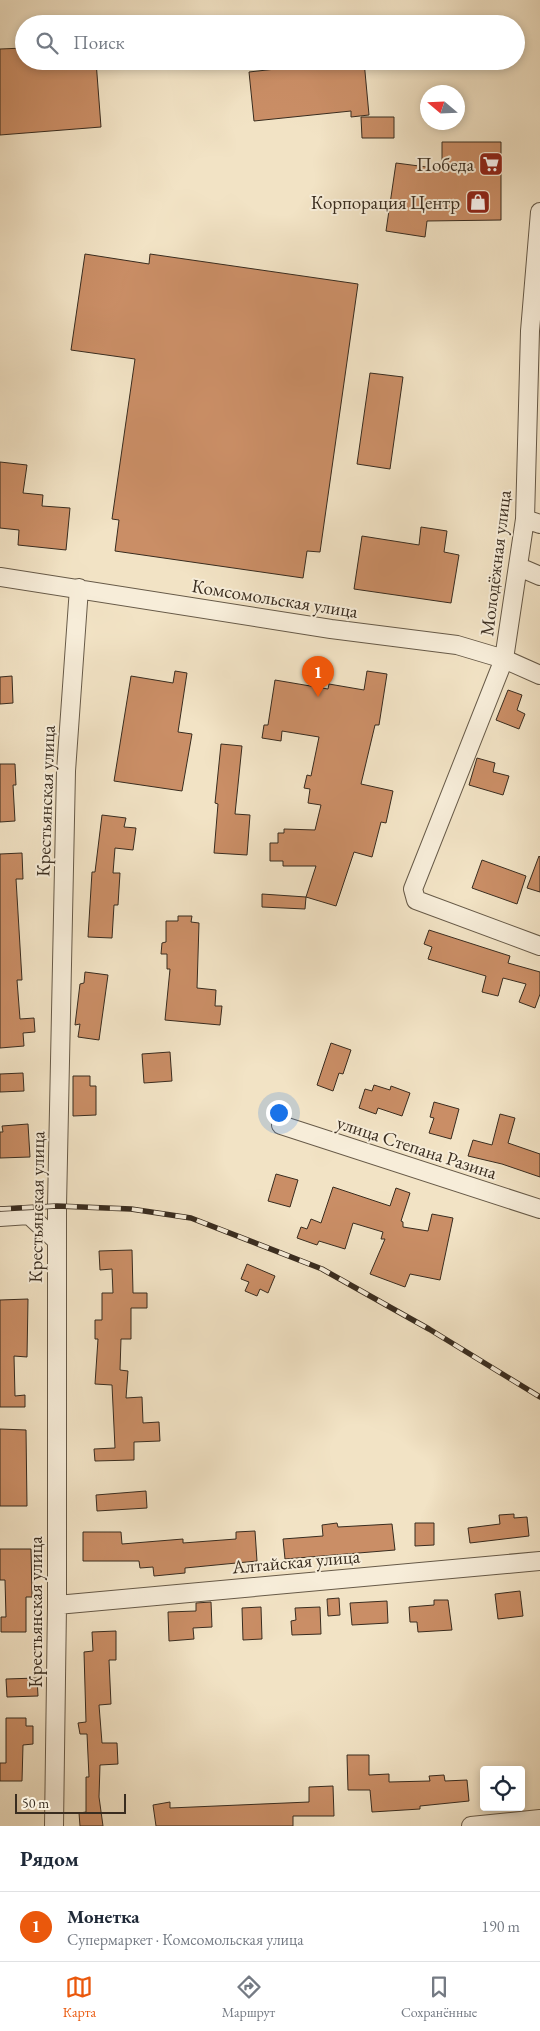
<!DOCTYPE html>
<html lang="ru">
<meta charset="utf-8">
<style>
body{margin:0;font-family:"EB Garamond",serif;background:#f6f6f7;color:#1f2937}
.controls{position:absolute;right:15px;bottom:15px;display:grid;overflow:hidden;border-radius:5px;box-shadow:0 2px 8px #0003}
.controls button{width:45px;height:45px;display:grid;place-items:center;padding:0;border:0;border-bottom:1px solid #e0e1e3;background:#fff;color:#1f2937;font:25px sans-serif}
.compass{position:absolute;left:420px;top:85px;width:45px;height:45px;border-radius:50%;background:#fff;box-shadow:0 2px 8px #0003;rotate:289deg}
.scale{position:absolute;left:15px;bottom:12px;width:111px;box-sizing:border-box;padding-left:5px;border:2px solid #392c1f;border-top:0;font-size:14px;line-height:18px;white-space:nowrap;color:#392c1f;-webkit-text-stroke:4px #f7edd9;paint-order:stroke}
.you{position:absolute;left:278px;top:1112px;width:18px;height:18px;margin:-12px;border:4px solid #fff;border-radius:50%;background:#1a73e8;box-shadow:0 0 0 8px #1a73e833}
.badge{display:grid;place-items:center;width:32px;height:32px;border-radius:50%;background:#ea580c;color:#fff;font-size:16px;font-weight:700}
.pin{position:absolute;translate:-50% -41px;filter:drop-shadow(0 1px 2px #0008)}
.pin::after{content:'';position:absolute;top:26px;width:18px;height:15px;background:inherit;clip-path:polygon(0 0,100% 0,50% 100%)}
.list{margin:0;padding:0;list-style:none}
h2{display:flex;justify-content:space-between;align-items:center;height:65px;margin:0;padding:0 20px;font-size:21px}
h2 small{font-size:16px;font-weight:400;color:#747a83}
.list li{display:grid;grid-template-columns:32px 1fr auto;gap:15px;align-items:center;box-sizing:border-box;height:70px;padding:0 20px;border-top:1px solid #e0e1e3}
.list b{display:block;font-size:19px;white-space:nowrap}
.list p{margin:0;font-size:16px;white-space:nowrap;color:#747a83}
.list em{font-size:16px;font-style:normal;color:#747a83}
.icon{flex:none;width:28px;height:28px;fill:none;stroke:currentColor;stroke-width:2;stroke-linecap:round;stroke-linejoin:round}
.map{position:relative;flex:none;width:540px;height:1826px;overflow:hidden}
.search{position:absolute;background:#fff;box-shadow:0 2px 8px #0003;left:15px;right:15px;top:15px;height:55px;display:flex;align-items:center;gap:12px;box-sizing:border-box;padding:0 18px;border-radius:28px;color:#747a83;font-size:19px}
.sheet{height:135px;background:#fff}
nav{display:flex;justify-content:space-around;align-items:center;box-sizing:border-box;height:70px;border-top:1px solid #e0e1e3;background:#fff;font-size:14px;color:#747a83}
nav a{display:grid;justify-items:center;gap:2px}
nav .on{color:#ea580c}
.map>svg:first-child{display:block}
</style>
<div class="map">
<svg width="540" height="1826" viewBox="0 0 540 1826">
<rect width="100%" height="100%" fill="#f2e3c5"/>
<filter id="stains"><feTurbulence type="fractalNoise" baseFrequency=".004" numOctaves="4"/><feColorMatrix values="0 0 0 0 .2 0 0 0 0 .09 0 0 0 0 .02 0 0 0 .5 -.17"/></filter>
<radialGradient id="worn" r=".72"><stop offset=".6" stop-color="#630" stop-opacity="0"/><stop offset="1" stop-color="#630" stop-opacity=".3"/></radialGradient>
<path fill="#ca8e66" stroke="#392c1f" d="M24,48V61H96L101,127L0,135V49Z
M347,61H364L369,115L351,117V111L254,121L249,72Z
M361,117H394V138H362Z
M442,142H501V220L427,221L425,237L386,231L396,163L442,169Z
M85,254L149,264L150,254L358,284L320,552L307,551L303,578L115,551L119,520L112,519L135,359L71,350Z
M370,373L403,377L390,469L357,464Z
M0,462L27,465L23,493L43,495L42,506L70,508L66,550L18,545L19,530L0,528Z
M421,527L447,531L444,552L459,555L451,603L354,589L362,536L419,545Z
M175,671L187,673L178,732L192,734L182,791L114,781L131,676L173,683Z
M367,671L387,674L379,725H375L361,784L393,791L386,823L381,822L372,857L354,852L336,906L306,897L316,866H283V861H270V843H278V833H284V829L315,830L321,805L308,803L310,789L304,788L307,775L311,776L319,737L282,731L281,741L262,738L264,725H268L275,680L328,689L329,684L364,690Z
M12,676L13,703L0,704V677Z
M508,690L522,695L517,710L525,714L519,729L496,720Z
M221,744L242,746L235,814L250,815L247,855L214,853L218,804L215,803Z
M477,758L495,763L493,772L509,776L503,795L469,785Z
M0,764H15L16,785H13L15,821L0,822Z
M102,815L126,818L124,827L136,828L133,850L115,848L113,873H120L118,905H114L112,938L88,937L92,872H95Z
M22,853L23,879H16L22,980H17L20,1019L34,1018L35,1032L23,1033L24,1046L0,1048V854Z
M539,856L540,857V892L527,888Z
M482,860L526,876L517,904L472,888Z
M262,894L306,897L305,909L262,907Z
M178,916H192L191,922L199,923L197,988L216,990L215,1006H222L220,1025L165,1020L170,969H167V954H161L162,943L166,942V921H178Z
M429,930L510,956L508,963L540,972V994L535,1008L519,1002L526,984L503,978L498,996L482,992L486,976L428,959L432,947L424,944Z
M85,972L108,975L99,1040L78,1037L80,1024L75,1025L80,984L84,983Z
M331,1043L351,1050L343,1074L339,1073L333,1091L317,1085Z
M170,1052L172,1081L144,1083L142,1054Z
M23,1073L24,1091L0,1092V1074Z
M73,1076H90V1086H96V1115L73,1116Z
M374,1085L390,1090L391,1086L410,1093L402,1116L378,1108L376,1114L359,1108L365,1089L372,1091Z
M434,1102L459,1109L451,1139L429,1133L434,1118L430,1117Z
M500,1114L515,1118L508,1143L540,1154V1177L502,1164L468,1156L473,1140L492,1145Z
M28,1124L30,1157L0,1158V1132H3L2,1126Z
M276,1174L298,1180L290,1207L268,1201Z
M333,1187L390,1206L396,1188L410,1193L401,1221L403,1222V1227L428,1231L432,1214L453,1218L440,1280L410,1274L405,1287L370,1274L385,1239H381L383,1232L353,1223L345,1249L319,1241L317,1245L297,1238L301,1227L307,1229L311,1219L321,1223Z
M132,1250L133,1293H147V1308H131V1339H121L120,1370L128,1371L126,1398L142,1397L143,1423L159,1422L160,1441L134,1442V1460L95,1461L94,1449L115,1448L112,1385L95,1384L98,1339H95V1320H102V1293H113L112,1269L100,1270L99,1251Z
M247,1264L275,1276L268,1293L260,1289L257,1296L245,1291L249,1282L241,1279Z
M28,1299L27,1357L14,1356L15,1396L25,1395V1407H0V1300Z
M0,1429L26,1430L27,1506H0Z
M146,1491L147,1508L97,1511L96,1495Z
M514,1514V1518L527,1517L529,1536L470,1543L468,1528L500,1524L499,1515Z
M337,1523L338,1527L392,1524L395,1550L285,1559L283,1539L323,1536L322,1525Z
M415,1523H434V1545L415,1546Z
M255,1531L257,1561L185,1568V1573L154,1576L153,1567L140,1568L139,1561H83V1532H121L122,1544L183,1539V1543L236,1539V1532Z
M0,1549H31L32,1597H26V1632H1V1617H6L5,1580H0Z
M520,1591L523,1616L498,1619L495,1594Z
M339,1598L340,1615L328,1616L327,1599Z
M434,1600H448L452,1630L418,1632L417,1622H410L409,1607L434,1605Z
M387,1601L388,1623L352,1625L350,1603Z
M211,1602L212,1627L193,1628L194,1639L169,1641L168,1612L196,1611V1603Z
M261,1607L262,1639L243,1640L242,1608Z
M320,1607L321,1634L292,1635L291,1621L296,1620L295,1608Z
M116,1631V1660H109L111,1704L99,1705L102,1743H117L118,1764L100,1765L99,1797L103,1826H80L79,1813L86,1812V1777H89L87,1734H80L78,1723L86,1722L84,1652L93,1651L92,1632Z
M37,1678L38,1696L7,1697L6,1679Z
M6,1718H26V1726H33V1744L23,1745L22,1781H0V1763H6Z
M347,1755H369V1775L389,1774V1782L430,1781L429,1776L444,1775L445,1781L467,1780L469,1801L420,1806V1809L372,1812L370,1790H348Z
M333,1786L334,1816H293V1826H156L153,1805L170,1802V1808L309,1802V1787Z"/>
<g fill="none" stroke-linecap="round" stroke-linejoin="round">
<defs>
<path id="minor" d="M540,212L530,331L525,519L504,659L413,889L416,900L540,946
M525,519L540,524
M519,567L540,576
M0,577L331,629L457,645L504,659L540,675
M281,1125L540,1209
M0,1217L29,1215L57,1241
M57,1605L540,1561
M54,1826L57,1605V1206L66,771L79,588
M471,1826L540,1819"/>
</defs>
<use href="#minor" stroke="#675a48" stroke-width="20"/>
<use href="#minor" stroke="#f7edd9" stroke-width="18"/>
<defs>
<path id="rail" d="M0,1209L57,1206L131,1209L191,1218L322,1269L429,1329L540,1397"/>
</defs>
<use href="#rail" stroke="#392c1f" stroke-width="5.5"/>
<use href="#rail" stroke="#f7edd9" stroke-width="4" stroke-dasharray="11" stroke-linecap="butt"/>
</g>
<defs>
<symbol id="supermarket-square" viewBox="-11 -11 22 22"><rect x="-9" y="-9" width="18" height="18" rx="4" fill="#8f2418" stroke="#f7edd9"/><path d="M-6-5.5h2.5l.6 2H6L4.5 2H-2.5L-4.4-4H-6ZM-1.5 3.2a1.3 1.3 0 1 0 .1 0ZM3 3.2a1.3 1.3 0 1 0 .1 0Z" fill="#fff"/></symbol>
<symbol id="shop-square" viewBox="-11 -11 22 22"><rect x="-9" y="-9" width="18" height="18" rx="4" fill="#8f2418" stroke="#f7edd9"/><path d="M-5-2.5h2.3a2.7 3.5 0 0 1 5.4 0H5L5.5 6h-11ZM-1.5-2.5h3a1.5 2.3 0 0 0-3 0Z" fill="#fff"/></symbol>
</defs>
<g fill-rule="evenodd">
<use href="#supermarket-square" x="477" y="150" width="28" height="28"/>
<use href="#shop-square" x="464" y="188" width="28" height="28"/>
</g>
<g text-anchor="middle" stroke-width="4" stroke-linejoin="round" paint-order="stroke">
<g font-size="19" fill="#392c1f" stroke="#f7edd9" text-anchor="end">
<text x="474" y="171">Победа</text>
<text x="460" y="209">Корпорация Центр</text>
</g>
<g font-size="19" fill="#392c1f" stroke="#f7edd9">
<text transform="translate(495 563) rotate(-83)" y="7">Молодёжная улица</text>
<text transform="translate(275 598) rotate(9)" y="7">Комсомольская улица</text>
<text transform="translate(45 801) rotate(-88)" y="7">Крестьянская улица</text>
<text transform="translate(417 1147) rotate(18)" y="7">улица Степана Разина</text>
<text transform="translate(36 1207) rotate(-89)" y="7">Крестьянская улица</text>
<text transform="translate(296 1561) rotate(-5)" y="7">Алтайская улица</text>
<text transform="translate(35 1612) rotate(-90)" y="7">Крестьянская улица</text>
</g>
</g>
<rect width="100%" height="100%" filter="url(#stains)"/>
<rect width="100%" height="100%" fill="url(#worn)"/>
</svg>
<div class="controls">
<button><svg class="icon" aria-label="locate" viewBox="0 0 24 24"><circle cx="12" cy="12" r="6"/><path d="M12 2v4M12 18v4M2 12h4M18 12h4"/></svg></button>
</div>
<svg class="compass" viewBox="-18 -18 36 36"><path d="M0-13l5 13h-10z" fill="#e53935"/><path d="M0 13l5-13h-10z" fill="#747a83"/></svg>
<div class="scale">50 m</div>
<div class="you"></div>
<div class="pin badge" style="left:318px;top:697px">1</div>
<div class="search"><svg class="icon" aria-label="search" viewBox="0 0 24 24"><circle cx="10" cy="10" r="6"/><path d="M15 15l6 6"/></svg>Поиск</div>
</div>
<section class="sheet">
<h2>Рядом<small></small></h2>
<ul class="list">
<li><span class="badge">1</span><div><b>Монетка</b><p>Супермаркет · Комсомольская улица</p></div><em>190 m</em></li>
</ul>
</section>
<nav>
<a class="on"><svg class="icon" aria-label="map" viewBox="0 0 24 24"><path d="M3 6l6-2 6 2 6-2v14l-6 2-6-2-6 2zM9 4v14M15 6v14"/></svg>Карта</a>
<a><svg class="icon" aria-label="directions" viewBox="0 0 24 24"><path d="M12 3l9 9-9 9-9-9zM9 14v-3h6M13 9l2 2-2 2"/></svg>Маршрут</a>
<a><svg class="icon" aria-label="saved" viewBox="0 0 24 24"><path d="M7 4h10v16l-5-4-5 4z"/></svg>Сохранённые</a>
</nav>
